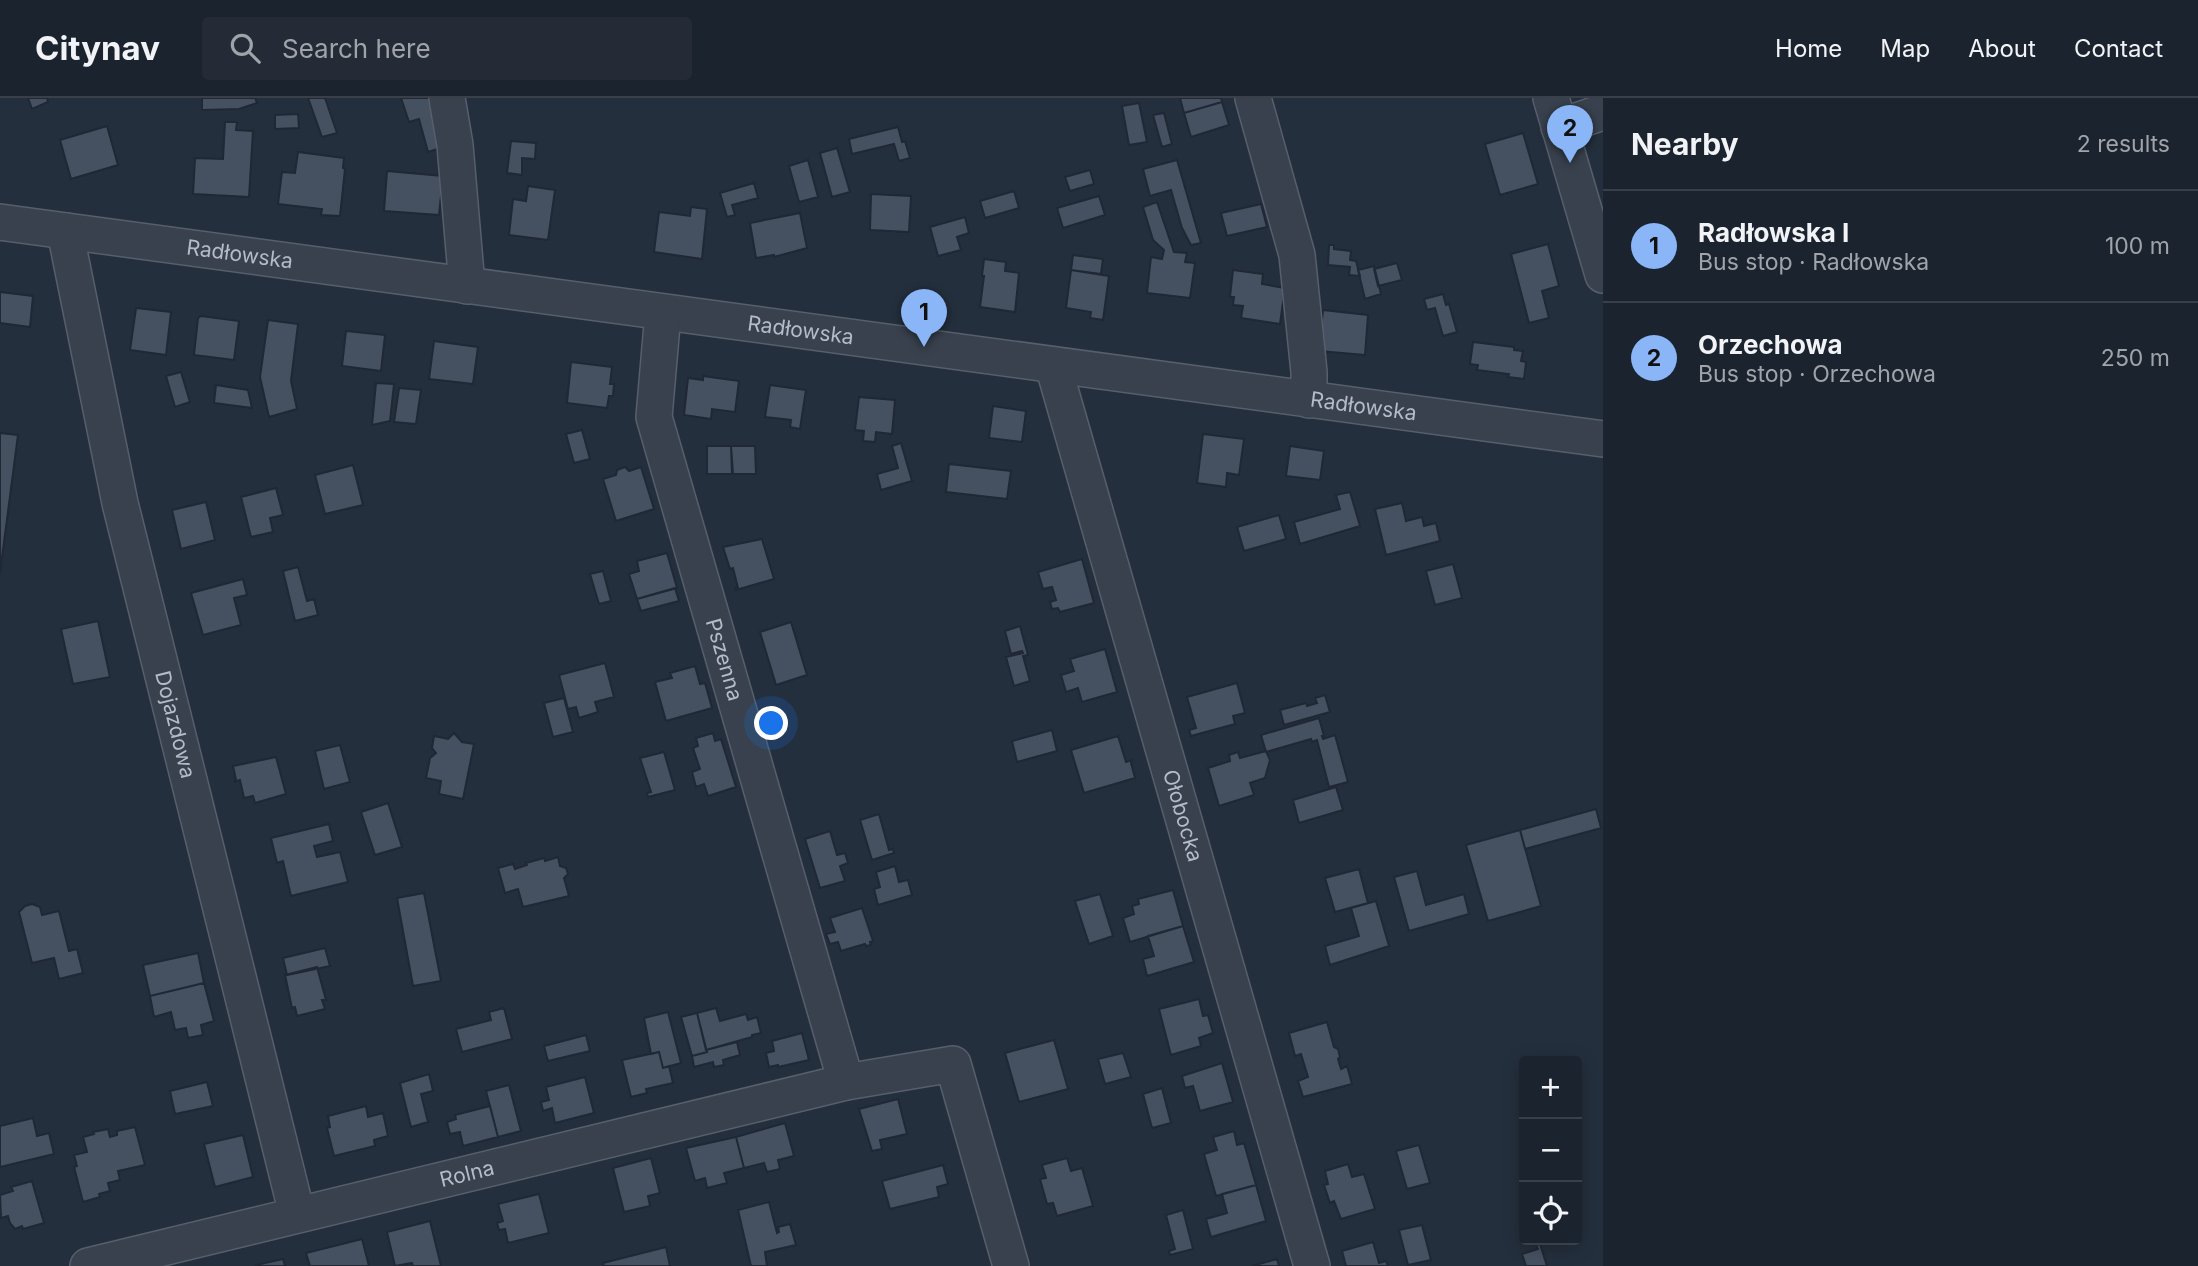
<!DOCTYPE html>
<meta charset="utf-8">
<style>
body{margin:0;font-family:Inter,sans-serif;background:#242b36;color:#f1f3f6}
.controls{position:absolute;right:21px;bottom:21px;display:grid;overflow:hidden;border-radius:7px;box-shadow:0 4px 18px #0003}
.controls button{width:63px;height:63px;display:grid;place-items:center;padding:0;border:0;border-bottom:2px solid #39404a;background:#1b232e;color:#f1f3f6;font:35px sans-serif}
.you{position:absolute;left:772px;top:626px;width:24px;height:24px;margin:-18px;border:5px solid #fff;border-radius:50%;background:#1a73e8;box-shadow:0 0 0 10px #1a73e833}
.badge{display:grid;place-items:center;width:46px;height:46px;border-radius:50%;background:#8ab5f7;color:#111;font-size:23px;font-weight:700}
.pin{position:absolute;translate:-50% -58px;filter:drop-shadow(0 2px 4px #0008)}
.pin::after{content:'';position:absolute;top:37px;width:24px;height:21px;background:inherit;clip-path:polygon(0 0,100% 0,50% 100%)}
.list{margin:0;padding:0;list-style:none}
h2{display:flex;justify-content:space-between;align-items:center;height:91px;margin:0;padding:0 28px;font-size:30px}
h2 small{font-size:23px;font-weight:400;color:#a0a4aa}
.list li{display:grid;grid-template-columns:46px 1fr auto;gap:21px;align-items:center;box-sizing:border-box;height:112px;padding:0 28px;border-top:2px solid #39404a}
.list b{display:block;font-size:26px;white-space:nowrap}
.list p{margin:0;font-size:23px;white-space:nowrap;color:#a0a4aa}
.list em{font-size:23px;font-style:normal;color:#a0a4aa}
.icon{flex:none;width:38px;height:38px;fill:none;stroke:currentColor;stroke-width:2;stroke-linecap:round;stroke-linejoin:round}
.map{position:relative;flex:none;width:1603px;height:1168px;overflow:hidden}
header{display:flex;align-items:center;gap:42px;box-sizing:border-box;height:98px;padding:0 35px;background:#1b232e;border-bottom:2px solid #39404a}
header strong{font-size:33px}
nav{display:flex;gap:38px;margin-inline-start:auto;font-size:24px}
.search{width:490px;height:63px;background:#242b36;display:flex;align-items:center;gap:18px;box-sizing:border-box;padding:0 24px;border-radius:7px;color:#a0a4aa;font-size:26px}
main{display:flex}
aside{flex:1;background:#1b232e}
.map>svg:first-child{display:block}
</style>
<header>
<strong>Citynav</strong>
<div class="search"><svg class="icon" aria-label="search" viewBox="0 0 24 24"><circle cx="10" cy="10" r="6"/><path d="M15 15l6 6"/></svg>Search here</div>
<nav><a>Home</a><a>Map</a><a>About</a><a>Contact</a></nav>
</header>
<main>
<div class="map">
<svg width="1603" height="1168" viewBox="0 0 1603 1168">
<rect width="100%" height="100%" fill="#242f3d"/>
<path fill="#455161" stroke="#1f2834" stroke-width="2" d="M28,0H47L48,4L32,11Z
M202,0H255L257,5L239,11L202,12Z
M308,0H325L337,35L322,39Z
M401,0H437L450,47L428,54L419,21L409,24Z
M1180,0H1221L1222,4L1184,15Z
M1222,4L1229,27L1191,39L1184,15Z
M1139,5L1147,44L1129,47L1122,8Z
M1164,15L1172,46L1162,49L1153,17Z
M298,16L299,30L275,31V17Z
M225,24H237L236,32L253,33L249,99L193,96L195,60L223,61Z
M107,28L118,67L71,81L60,42Z
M898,29L902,44L905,43L910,60L899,63L894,46L852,56L849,41Z
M1523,35L1538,86L1500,97L1485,46Z
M511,43L536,45L535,61L522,60V77L507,75Z
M837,50L850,94L832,99L820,55Z
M298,54L344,60L343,70L345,71L340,118L321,117L322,111L278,106L282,74L295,75Z
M808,62L818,99L799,104L789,68Z
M1177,62L1201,145L1191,147L1182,130L1171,92L1150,98L1143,71Z
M1090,72L1094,86L1070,93L1065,79Z
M387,73L443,78L439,117L384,113Z
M754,85L758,100L732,107L735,117L727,119L720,95Z
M528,88L555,92L548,142L509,137L513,101L526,103Z
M1014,93L1019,110L985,120L980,103Z
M871,96L911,98L909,134L870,132Z
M1099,98L1105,117L1063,130L1057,110Z
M1157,104L1174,154L1187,155L1185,164L1195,165L1190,200L1147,195L1151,159L1162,161L1164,152L1153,142L1143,109Z
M1261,106L1267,129L1227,138L1221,115Z
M691,109L707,111L702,161L654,154L659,114L690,118Z
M800,115L807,150L774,159V157L756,160L750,125Z
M965,119L969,135L957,139L961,152L938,158L930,129Z
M1548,146L1559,188L1542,193L1549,220L1529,225L1511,156Z
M1329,147H1334V151L1351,153L1350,162L1356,163L1360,178L1349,177L1350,169L1328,167Z
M1073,157L1103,161L1101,176L1071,172Z
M984,161L1006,164L1005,173L1019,175L1015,214L980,209L984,178H982Z
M1397,165L1402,182L1378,188L1374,171Z
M1374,168L1381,196L1365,201L1358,172Z
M1071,172L1109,178L1103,222L1090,220L1091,214L1066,210Z
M1233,172L1263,176L1262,186L1285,190L1280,226L1241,220L1243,208L1233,207L1234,199H1230Z
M0,194L33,198L30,229L0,225Z
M1443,196L1446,207L1449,206L1457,234L1443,238L1435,210L1427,212L1424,201Z
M136,210L171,214L166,257L130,252Z
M1323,212L1368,217L1365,257L1319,253Z
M201,218L239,223L234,262L194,257L198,220Z
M268,222L298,226L291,283L297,311L269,319L260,279Z
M346,233L385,237L381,273L342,268Z
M434,243L478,249L473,286L429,281Z
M1473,244L1514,249V252L1523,253L1521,263L1526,264L1524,281L1508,279L1509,276L1477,272L1478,267L1470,266Z
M571,264L612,269L610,286H614L613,298H609L607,310L567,305Z
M181,274L190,304L175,309L166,278Z
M703,278L739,283L735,314L712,311L711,321L684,317L688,280L703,282Z
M376,285L394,286L390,323L372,327Z
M216,287L248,292L252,310L214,305Z
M770,287L806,292L800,331L790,329L791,322L765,319Z
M399,290L421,292L416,326L394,324Z
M859,299L895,302L892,336L876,334L875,344L863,343L864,333L855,332Z
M993,308L1026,313L1022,344L989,340Z
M582,332L590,361L574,365L566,336Z
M0,335L18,337L0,475Z
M1203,336L1244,341L1239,377L1227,375L1226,389L1197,385Z
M901,345L912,383L881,392L877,376L898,370L892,348Z
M707,348H731L732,376H707Z
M731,348H755L756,376H733Z
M1290,348L1324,353L1320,382L1286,378Z
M949,366L1011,373L1007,401L946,394Z
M353,367L363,407L325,416L315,377Z
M625,369L629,373L641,369L654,411L616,423L603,381L616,377L617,372Z
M276,390L283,417L270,420L273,434L251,439L241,399Z
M1350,394L1360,428L1300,446L1294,424L1340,411L1336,397Z
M206,404L215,442L181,451L172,412Z
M1402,405L1406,423L1422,419L1424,428L1436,425L1440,443L1386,457L1375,411Z
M1279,417L1286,441L1244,453L1237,429Z
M762,441L774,481L736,492L735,490H738L733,470L730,471L723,449Z
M667,455L677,490L637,501L629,476L639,473L637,463Z
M1082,461L1094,505L1060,514L1058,510L1052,511L1050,504L1056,502L1052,489L1043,491L1038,474Z
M1453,466L1462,500L1435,507L1426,473Z
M298,469L307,503L314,501L318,517L295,523L283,473Z
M603,473L611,503L599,506L590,476Z
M243,481L247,497L234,500L241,527L203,537L191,495Z
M675,490L679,503L641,513L637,501Z
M98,523L110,579L73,586L61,531Z
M791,524L807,577L776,587L760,534Z
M1020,528L1028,557L1023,558L1030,583L1014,588L1006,559L1023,555L1022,553L1011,556L1005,533Z
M1105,551L1117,594L1082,604L1078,590L1066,594L1061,577L1074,573L1070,561Z
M605,565L614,599L595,604L598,614L579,620L576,609L568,611L559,577Z
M695,568L700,586L705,585L712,610L666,623L655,584L672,580L670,575Z
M1237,585L1245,615L1233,618L1235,626L1191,638L1189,632L1196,630L1187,599Z
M1325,597L1330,614L1284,627L1280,612L1306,605L1307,608L1317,605L1315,600Z
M564,600L573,634L553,639L544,605Z
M1319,620L1324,638H1322L1323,641L1335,637L1348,684L1329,689L1317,642L1312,644L1311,641L1266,654L1261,637Z
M1052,632L1057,653L1017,664L1012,643Z
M454,635L462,644L474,646L463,701L439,696L441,683L426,680L430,660L436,655L432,650L434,638L448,641Z
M713,635L715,643L721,641L736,689L708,698L704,686L696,689L692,674L700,671L693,650L698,648L696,640Z
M1118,638L1126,664L1132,662L1131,665L1135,680L1084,695L1071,652Z
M340,647L350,684L324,691L315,653Z
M1266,653L1270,662L1265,680L1250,685L1254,697L1219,708L1208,670L1230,663L1229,657L1238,654L1240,660Z
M664,654L675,692L648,699L647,695L651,694L640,660Z
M276,659L286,696L255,705L253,698L244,700L240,682L234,684L236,682L233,668Z
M1336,689L1343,712L1299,725L1293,702Z
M388,705L402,749L375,757L361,714Z
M1596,711L1601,730L1525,751L1520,732Z
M879,716L889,752L893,751L894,755L872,762L860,722Z
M329,726L333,743L314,748L317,759L340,754L348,784L291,798L283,763L277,765L271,740Z
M1520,732L1541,808L1488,823L1466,747Z
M830,733L837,757L845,755L848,765L840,768L845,783L820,790L805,741Z
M558,759L560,768L566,770L568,776L564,780L569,798L523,809L518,791L505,795L498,770L513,766L515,771L527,767L526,765L544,760L545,763Z
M895,768L899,784L908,782L912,797L878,807L874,791L880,789L876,774Z
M1359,771L1368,805L1335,814L1325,780Z
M1417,773L1426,807L1464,796L1469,816L1409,833L1394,779Z
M1173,792L1183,828L1130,844L1123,820L1134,816L1132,808L1139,806L1138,801Z
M424,795L441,883L413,888L397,800Z
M1100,796L1113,838L1089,846L1075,803Z
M1376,803L1389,848L1330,867L1325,848L1359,838L1351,810Z
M32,806L40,809L42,817L59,813L69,853L77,851L83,875L59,881L54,860L32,865L19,814L25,808Z
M862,810L873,843L870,844L871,847L866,848L865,846L841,853L838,844L830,846L826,836L835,834L830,820Z
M1183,828L1194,864L1147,878L1143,861L1154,858L1148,838Z
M325,850L330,868L287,877L283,860Z
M198,855L204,885L150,898L143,867Z
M317,869L326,902H322L325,911L297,918L295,909L292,910L285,877Z
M204,885L214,923L201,927L203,937L188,940L186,930L175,932L171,914L154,919L150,898Z
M1199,901L1203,918L1208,917L1213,935L1199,940L1201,948L1171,957L1159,911Z
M504,910L512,941L462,954L456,931L491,922L489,914Z
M716,910L720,923L746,916L748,922L757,919L761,935L752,937V939L706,952L697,915Z
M668,914L681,965L663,970L659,954L651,956L644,920Z
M697,915L707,954L692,958L681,919Z
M1327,924L1334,949L1338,951L1340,959L1338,961L1341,971L1347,968L1352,986L1303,999L1298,983L1308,979L1301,956L1295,958L1289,935Z
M802,935L809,962L778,969V967L769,969L766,955L774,953L772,943Z
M586,937L590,953L548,963L544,948Z
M1054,942L1068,991L1019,1004L1005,955Z
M737,944L740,957L723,962L724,967L714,969L713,964L694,969L692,958L707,954L706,952Z
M659,954L663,970L669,968L673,985L646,991L647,995L631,999L622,962Z
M1123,955L1131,979L1105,986L1098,961Z
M1222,965L1233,1004L1200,1013L1193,988L1185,990L1182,978Z
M429,976L433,993L421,996L428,1024L411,1029L400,985Z
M585,979L594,1015L555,1025L552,1010L543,1013L541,1004L549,1002L546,989Z
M207,984L213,1008L175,1016L170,993Z
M509,987L521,1033L498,1039L486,993Z
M1162,990L1171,1025L1152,1030L1143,996Z
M898,1001L907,1036L880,1042L882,1051L872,1053L859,1011Z
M366,1008L368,1019L383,1015L388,1038L374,1042L375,1048L334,1058L327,1030L330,1029L328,1018Z
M490,1008L498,1039L463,1048L460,1034L450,1036L447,1024L456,1021L455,1017Z
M33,1020L37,1038L49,1035L54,1056L0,1069V1028Z
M785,1025L794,1058L778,1062L780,1071L767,1074L764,1065L744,1070L736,1039Z
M135,1029L145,1067L118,1073L120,1082L108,1085L110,1093L99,1096L100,1099L83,1104L74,1069L77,1068L74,1057L87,1054L83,1039L94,1036L93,1034L108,1031L110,1039L117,1037V1033Z
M1234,1033L1237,1047L1244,1045L1256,1087L1216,1098L1204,1056L1217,1052L1213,1039Z
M243,1037L253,1079L215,1089L204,1046Z
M736,1039L744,1070L724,1075L727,1085L707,1090L705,1080L695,1083L686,1050Z
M1419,1047L1430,1085L1407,1091L1396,1053Z
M651,1060L660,1095L648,1098L650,1108L624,1114L613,1070Z
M1067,1060L1071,1073L1082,1070L1093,1108L1057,1118L1053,1105L1047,1106L1040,1081L1046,1080L1042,1067Z
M1348,1066L1352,1079L1364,1076L1375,1111L1341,1121L1334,1103L1330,1105L1324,1087L1328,1086L1325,1073Z
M943,1067L948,1086L937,1089L939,1099L890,1111L882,1083Z
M32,1083L44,1125L23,1131L22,1128L15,1131L10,1125L8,1118L1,1120L0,1097L13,1093L11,1089Z
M1256,1087L1266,1123L1211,1139L1206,1121L1227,1115L1222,1096Z
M539,1096L549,1135L508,1145L505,1131L499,1132L497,1125L503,1123L498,1106Z
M769,1104L777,1135L779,1134L778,1129L790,1126L796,1147L765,1154L767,1168H751L738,1112Z
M1183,1112L1193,1151L1170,1157L1169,1153L1175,1151L1166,1117Z
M430,1123L441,1168H413L412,1165L395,1168L387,1134Z
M1422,1127L1431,1162L1408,1167L1399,1132Z
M362,1141L369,1168H310L306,1155Z
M1373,1144L1379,1165L1386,1163L1388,1168H1346L1342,1153Z
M1540,1146L1547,1168H1526L1522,1156L1538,1151L1536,1147Z
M666,1149L670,1168H604L603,1165Z
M283,1161L285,1168H257L256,1167Z
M1277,1161L1279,1168H1252Z"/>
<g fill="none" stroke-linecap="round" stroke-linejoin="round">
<defs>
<g id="minor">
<path d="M447,0L455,47L467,188"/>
<path d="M1253,0L1297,157L1309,274V302"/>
<path d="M1551,0L1603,177"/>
<path d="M1559,29L1603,14"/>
<path id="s1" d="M0,124L1603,341"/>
<path id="s2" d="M65,133L120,405L297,1116"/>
<path id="s3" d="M663,215L654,319L846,984"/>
<path id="s4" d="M1053,267L1312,1168"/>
<path id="s5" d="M88,1168L846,984L953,966L1011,1168"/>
</g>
</defs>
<use href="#minor" stroke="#565f6b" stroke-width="38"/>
<use href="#minor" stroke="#38414d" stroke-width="35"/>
</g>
<g text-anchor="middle" stroke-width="5" stroke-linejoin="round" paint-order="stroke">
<g font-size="21" fill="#b4bcc8" stroke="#1d2632">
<text dy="7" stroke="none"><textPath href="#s1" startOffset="242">Radłowska</textPath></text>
<text dy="7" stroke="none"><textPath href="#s1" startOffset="808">Radłowska</textPath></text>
<text dy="7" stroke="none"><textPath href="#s1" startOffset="1376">Radłowska</textPath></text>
<text dy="7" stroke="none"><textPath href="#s3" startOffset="357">Pszenna</textPath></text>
<text dy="7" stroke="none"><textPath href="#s2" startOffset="506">Dojazdowa</textPath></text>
<text dy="7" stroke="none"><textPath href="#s4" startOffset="469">Ołobocka</textPath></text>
<text dy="7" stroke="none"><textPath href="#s5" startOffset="390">Rolna</textPath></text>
</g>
</g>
</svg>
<div class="controls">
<button>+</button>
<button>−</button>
<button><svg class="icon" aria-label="locate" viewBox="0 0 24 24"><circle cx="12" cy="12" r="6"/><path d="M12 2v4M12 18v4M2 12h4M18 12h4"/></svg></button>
</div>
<div class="you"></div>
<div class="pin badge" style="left:924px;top:249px">1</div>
<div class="pin badge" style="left:1570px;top:65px">2</div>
</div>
<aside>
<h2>Nearby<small>2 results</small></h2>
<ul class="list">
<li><span class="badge">1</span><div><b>Radłowska I</b><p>Bus stop · Radłowska</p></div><em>100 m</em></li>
<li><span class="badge">2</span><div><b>Orzechowa</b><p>Bus stop · Orzechowa</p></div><em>250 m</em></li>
</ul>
</aside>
</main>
